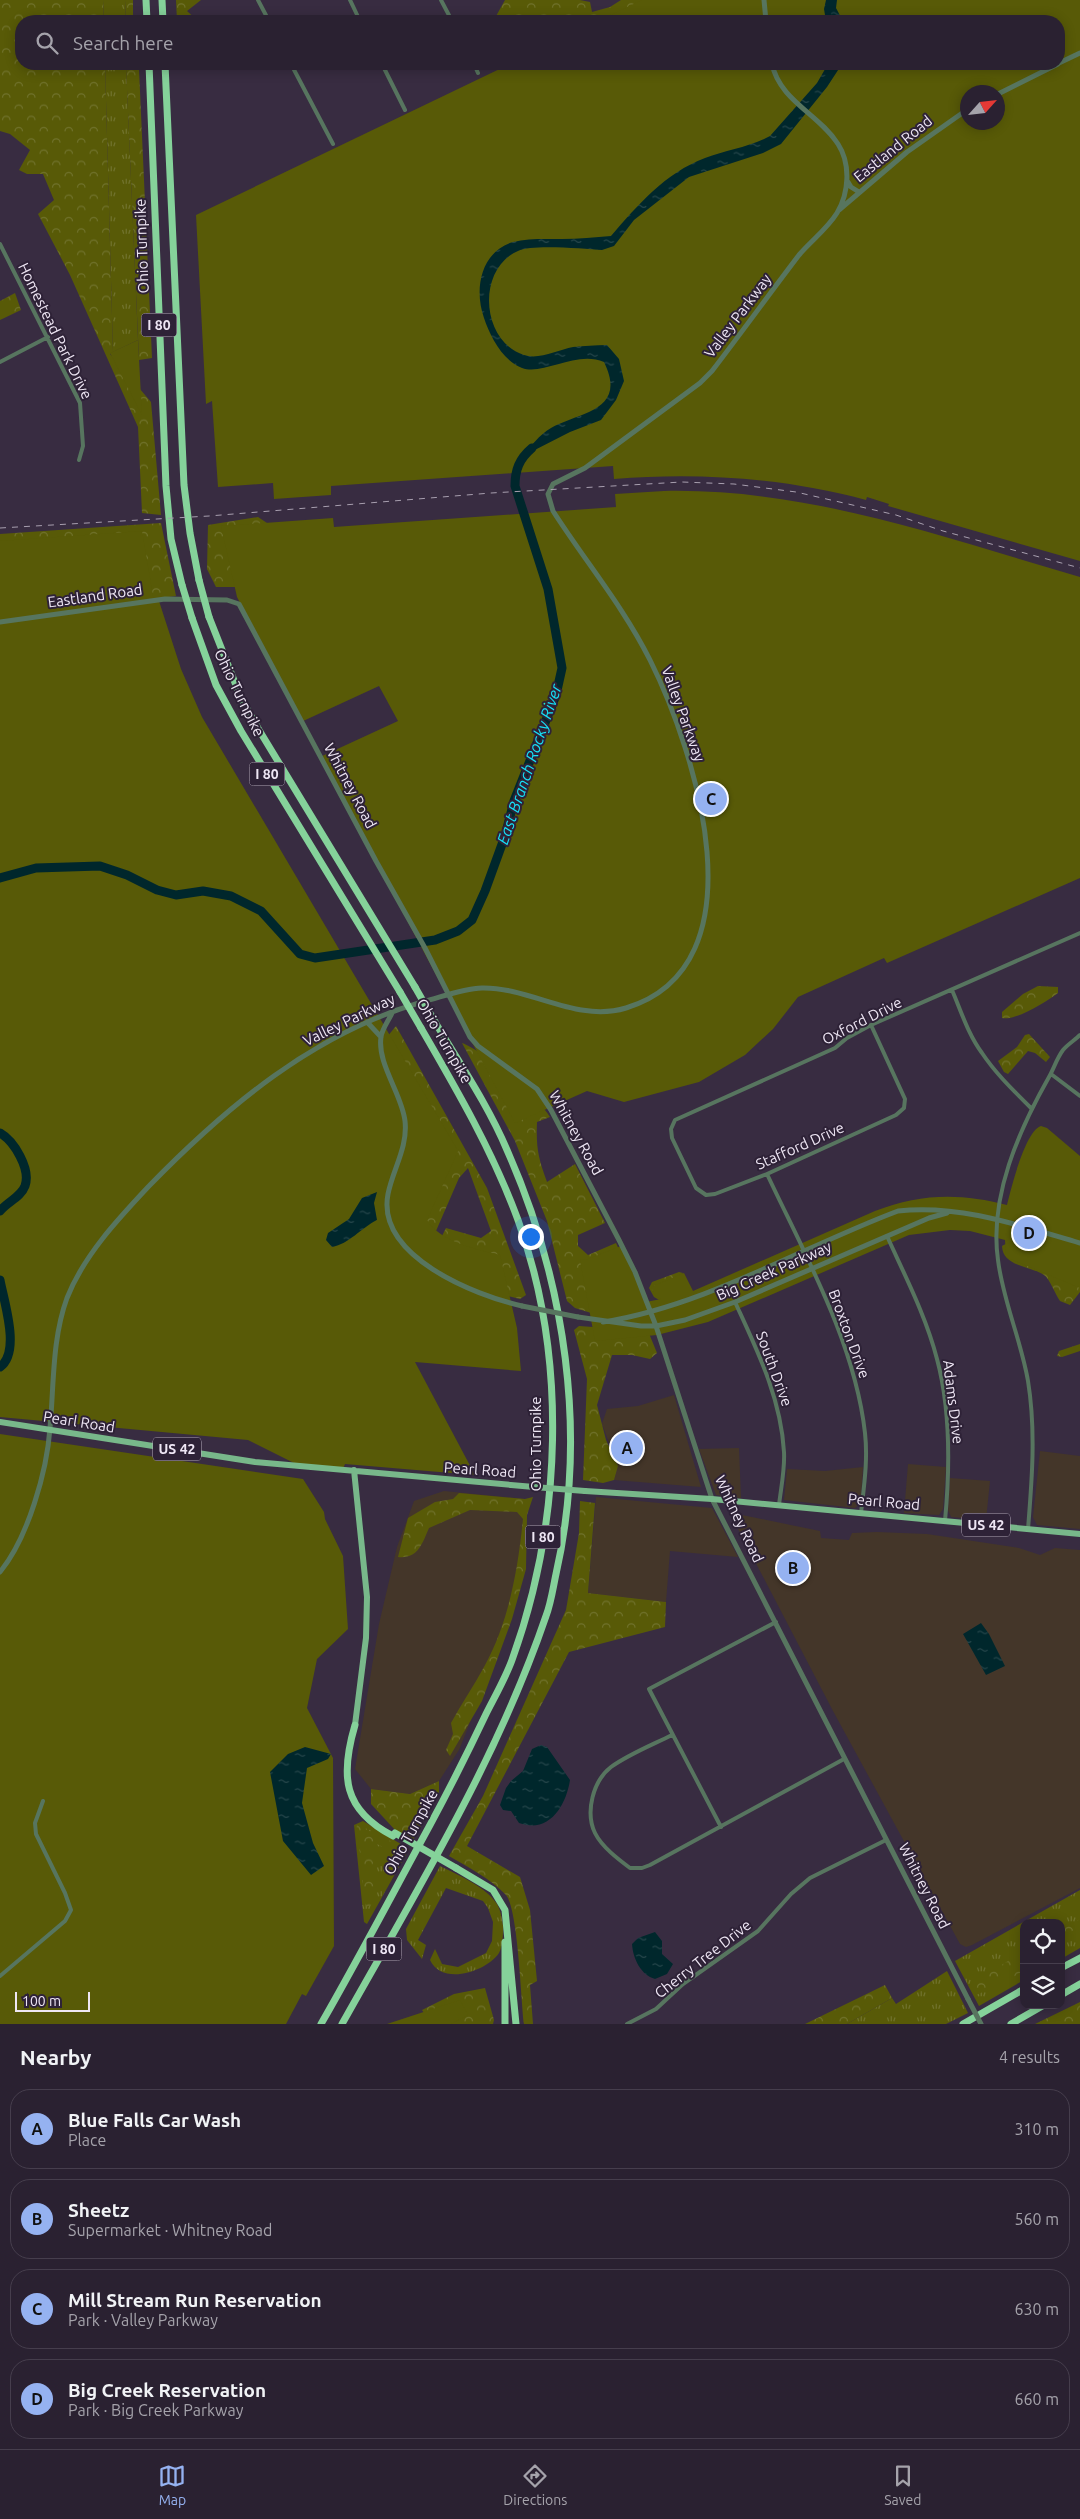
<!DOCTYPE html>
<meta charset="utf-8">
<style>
body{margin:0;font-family:Ubuntu,sans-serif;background:#322939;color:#f1f3f6}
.controls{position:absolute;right:15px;bottom:15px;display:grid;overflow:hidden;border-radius:10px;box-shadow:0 2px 12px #0003}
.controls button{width:45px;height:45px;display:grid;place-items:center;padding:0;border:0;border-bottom:1px solid #463e4d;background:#2a2131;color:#f1f3f6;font:25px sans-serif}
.compass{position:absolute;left:960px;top:85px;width:45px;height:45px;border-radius:50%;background:#2a2131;box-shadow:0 2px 12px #0003;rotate:63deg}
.scale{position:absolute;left:15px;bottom:12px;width:75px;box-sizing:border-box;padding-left:5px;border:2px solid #eee6f4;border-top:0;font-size:14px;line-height:18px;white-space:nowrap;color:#eee6f4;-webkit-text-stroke:4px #2e2237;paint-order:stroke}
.you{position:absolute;left:530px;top:1236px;width:18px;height:18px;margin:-12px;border:4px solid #fff;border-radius:50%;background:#1a73e8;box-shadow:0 0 0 8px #1a73e833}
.badge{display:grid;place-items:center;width:32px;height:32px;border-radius:50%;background:#95b2f1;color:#111;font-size:16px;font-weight:700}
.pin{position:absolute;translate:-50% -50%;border:2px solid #fff;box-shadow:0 1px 5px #0006}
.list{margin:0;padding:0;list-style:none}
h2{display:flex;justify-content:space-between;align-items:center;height:65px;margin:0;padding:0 20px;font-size:21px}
h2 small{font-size:16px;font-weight:400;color:#a5a3ab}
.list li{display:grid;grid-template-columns:32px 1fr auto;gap:15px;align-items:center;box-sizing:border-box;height:80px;margin:0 10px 10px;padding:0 10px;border:1px solid #463e4d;border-radius:20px}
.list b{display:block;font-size:19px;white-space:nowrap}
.list p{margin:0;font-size:16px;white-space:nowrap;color:#a5a3ab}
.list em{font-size:16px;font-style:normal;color:#a5a3ab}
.icon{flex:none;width:28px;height:28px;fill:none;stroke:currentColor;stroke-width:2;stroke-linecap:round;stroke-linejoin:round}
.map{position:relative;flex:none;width:1080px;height:2024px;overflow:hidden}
.search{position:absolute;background:#2a2131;box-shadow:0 2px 12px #0003;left:15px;right:15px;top:15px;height:55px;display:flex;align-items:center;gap:12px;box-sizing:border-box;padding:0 18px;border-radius:20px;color:#a5a3ab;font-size:19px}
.sheet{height:425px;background:#2a2131}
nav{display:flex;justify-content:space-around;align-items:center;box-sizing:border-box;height:70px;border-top:1px solid #463e4d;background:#2a2131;font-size:14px;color:#a5a3ab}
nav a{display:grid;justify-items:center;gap:2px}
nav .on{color:#95b2f1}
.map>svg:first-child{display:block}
</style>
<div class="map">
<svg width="1080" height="2024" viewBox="0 0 1080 2024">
<defs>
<pattern id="grass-tufts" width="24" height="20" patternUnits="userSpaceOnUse" patternTransform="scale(1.25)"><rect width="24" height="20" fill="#585a07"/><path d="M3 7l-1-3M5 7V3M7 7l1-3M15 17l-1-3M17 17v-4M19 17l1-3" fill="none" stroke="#70722c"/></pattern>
<pattern id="forest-crowns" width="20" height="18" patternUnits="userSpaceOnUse" patternTransform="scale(1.25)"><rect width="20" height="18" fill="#585a07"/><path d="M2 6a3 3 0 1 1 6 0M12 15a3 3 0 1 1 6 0" fill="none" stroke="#70722c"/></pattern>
<pattern id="water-ripples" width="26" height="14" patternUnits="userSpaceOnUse" patternTransform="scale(1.25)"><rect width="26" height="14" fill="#00272c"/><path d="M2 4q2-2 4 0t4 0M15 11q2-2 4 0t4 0" fill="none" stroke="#26464b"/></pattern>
</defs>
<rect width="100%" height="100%" fill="#382c41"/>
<path fill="#443629" d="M674,1395L701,1487L614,1480L618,1466L602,1424L607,1409L638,1406Z
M739,1448L741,1498L716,1495L699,1449Z
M1040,1451L1080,1456V1529L1037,1525L1033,1517Z
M908,1464L946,1467L943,1509L939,1515L904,1513Z
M863,1467L861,1498L860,1504L855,1508L784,1500L787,1469L825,1471Z
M950,1478L990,1481L986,1520L951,1517L948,1510Z
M444,1491L525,1499L526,1542L508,1628L459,1750L439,1781L410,1794L371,1789L355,1769L379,1624L397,1547L414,1501Z
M596,1497L712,1508L738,1557L670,1551L666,1602L588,1593Z
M742,1515L820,1531L821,1538L849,1540L852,1533L877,1532L927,1534L1019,1548L1040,1555L1055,1548L1080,1550V1888L972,1945L966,1947L960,1944L833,1711L736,1525Z"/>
<path fill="url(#grass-tufts)" d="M103,0H125L126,21H104Z
M105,64H126L138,340L113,352Z
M363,1821L409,1849L367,1924L364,1922L354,1825Z
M440,1866C458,1875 485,1886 497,1904C501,1911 502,1919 503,1926C503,1935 503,1946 499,1953C486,1972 442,1986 430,1960L435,1949L442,1964L458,1967L486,1953L492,1941L493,1922L488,1908L483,1901L446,1888L418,1940L426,1945L422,1959L407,1940L406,1929Z
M1080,1890V1948L1061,1959V1923H1024V1980L979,2006L955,1961Z
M947,1971L968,2013L946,2024H847L892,1998L896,2004Z"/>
<path fill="url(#forest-crowns)" d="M0,0H103L104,21H21V64H105L113,352L110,354L151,402L161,515L142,513L138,427L70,275L38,214L54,200L43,174H27L19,170L30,150L10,134L0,131Z
M125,0H133V21H126Z
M176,0H201L187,11L198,21H177Z
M505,0H580L590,2L592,12L610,7L621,0H758L760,21H496L495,18Z
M126,67L139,69L152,358L139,360Z
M15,293L21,310L0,320V301Z
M258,517L285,535L240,587H216L207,569L208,525Z
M161,523L176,596L0,619V534Z
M1038,986L1058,987V993C1046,1002 1016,1021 1002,1018V1012L1023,994Z
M396,1026L487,1188L526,1295L520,1299L493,1292L430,1260L446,1228L481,1238L491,1231L468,1168L459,1178L426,1254L387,1037Z
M1029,1034L1050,1057L1046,1062L1035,1053L1028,1051L1008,1074L1004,1072L998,1061L1017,1047L1025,1035Z
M462,1043C484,1051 538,1097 550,1117L537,1122C536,1148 538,1157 547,1182L575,1164L605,1223L578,1235V1246L588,1255L616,1243L628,1270L601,1316L575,1308L567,1301L547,1221L515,1141Z
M1011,1241L1080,1249V1292L1070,1305L1060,1301C1055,1294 1050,1279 1044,1275C1029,1265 1003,1267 1002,1246Z
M679,1272L683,1273L661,1301L654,1297L649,1288L652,1282Z
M579,1326L648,1331L657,1353L650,1359L632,1355H612L597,1405L606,1440L618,1466L614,1480L603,1483L583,1480L587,1379L574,1330Z
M1080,1344V1351L1062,1357L1057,1356L1059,1351Z
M459,1493L525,1499L533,1497L527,1515L526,1569L512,1619L482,1701L450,1756L446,1750L453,1734L451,1723C461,1704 474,1686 484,1667C509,1622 518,1569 523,1519L517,1512L470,1510L429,1528C422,1544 418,1559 398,1557L408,1518L435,1502L453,1499Z
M580,1501L595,1503L588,1593L666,1602L665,1627L569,1652L467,1846L520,1877L530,1910L537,1981L530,1985L533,2024H524C521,1999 518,1909 506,1895C491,1879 468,1867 449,1856L483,1796L566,1610L579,1533Z
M439,1781V1793L413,1840L396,1831L371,1804V1789L410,1794Z
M357,1825L403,1847L401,1850L395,1852L372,1842L370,1843L375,1875V1902L368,1907L366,1906C363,1888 361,1871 360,1853C359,1843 355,1835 357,1825Z
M1080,1919V1926L1074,1929L1061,1943V1929Z
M1024,1951V1970L1004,1983L976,1995L971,1984Z
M885,1985L892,1998L847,2024H805Z
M485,1988L494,2020L493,2024H432L422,2010L454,1994Z
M1080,2002V2024H1035L1074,2005Z"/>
<path fill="#585a07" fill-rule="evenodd" d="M642,0H1080V561L888,506L889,504L867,497L866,500C783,478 700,472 614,479L613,466L331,486V495L274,499L273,483L218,487L212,401L206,404L196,215L510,64H1059V21H598ZM968,92H998V122H968Z
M138,340L142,415L110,353Z
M664,491C809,488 942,537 1080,577V878L887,963L884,958L798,997L773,1029L745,1055L699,1082L624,1102L587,1091L515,1123L320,757L398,721L379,686L301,722L237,597L221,526L333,518L334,527L616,507L615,494Z
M142,531L154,602L159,601L181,669L202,717L457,1149H459L427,1220C441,1242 475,1249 500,1255L517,1328L521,1371L415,1362L475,1475L345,1464L342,1471L304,1468L248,1440L0,1417V541Z
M1041,1126L1047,1128L1080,1156V1288L1006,1257L1005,1240L970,1231L950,1230L909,1235L708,1322L657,1335L595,1341L580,1260L588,1259L621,1246L646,1302L661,1299L655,1296L651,1287L684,1273L693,1291L875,1211C920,1193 962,1193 1007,1205C1011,1189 1025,1131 1041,1126Z
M0,1434L303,1479L324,1512L325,1519L343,1556L348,1629L317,1659L307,1708L333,1758L334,1946L306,1996L302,1994L286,2024H0Z
M460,2000L468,2015L451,2024H387Z"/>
<path fill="url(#water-ripples)" d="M826,0H837L836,8L843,21H826L824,9Z
M828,64H842L827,87L781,144L763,153L689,177L634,220L614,246L602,250C584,249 532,244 518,251C477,268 480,341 524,355C539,360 558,350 573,347C584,346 595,345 607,345L619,359L624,381L616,400L601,420L570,432L523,456C531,446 539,435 551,428C580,412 628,411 604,362C576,350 543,376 522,368C502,360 490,336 484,318C474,290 480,252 513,242C528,238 546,239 562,239C578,239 595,237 611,236C638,205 665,173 705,158C726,150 750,147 770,136L817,83Z
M377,1192L374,1203L377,1220C361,1228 349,1244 332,1247L326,1240L328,1233L349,1219L362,1198Z
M981,1623L989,1634L1005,1666L986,1675L963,1634Z
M541,1745L547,1747L570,1780C566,1806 549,1834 519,1823L511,1811L503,1810L500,1805L506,1788L511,1781L523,1771L532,1749Z
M305,1747L331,1754L328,1759L307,1768L302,1803L313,1843L324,1866L311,1875L283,1841L270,1772L288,1754Z
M655,1932L662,1941V1954L673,1964L667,1974L655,1979C641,1975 633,1959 632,1944L638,1938Z"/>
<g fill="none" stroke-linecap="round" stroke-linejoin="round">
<path stroke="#00272c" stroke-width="9" d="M0,878L36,868L100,866L127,875L157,890L176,895L203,891L231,896L261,911L300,954L315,958L435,940L458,931L472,920L485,891L505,836L514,801L556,695L562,668L548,589L515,486C515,470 519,459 532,448
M0,1133C14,1141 31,1169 25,1186C21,1197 7,1202 0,1211
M0,1280C4,1302 21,1352 0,1367"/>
<path stroke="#57755f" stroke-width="4" d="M258,0L269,21
M350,0L360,21
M441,0L452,21
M291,64L333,144
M382,64L405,110
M474,64L478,73
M0,244L80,403L83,446L79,460
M0,362L48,337
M952,990C961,1011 968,1034 982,1053C996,1074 1014,1091 1031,1108
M871,1025L905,1099L904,1108L896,1115L767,1174L715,1194L706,1195L696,1188L672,1138L671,1129L675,1120L835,1048L847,1038L871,1025L1080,933
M1051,1074L1080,1096
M767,1174C805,1255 855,1343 865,1433C868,1460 864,1486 861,1513
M887,1236C905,1276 926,1316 937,1359C951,1411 950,1468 945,1521
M735,1302C757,1350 781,1398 784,1452C785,1469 781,1488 779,1505
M1028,1529C1032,1480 1036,1430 1028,1381C1021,1340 1003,1301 998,1260C989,1197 1019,1130 1049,1077C1054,1068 1057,1058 1063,1050C1068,1044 1075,1040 1080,1035
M672,1735C652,1745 629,1754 611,1767C593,1781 585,1812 595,1833C602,1847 618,1859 630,1868H642L650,1865L844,1759
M721,1827L649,1689L776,1622
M0,1976L65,1921L71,1910L65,1893L36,1834L35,1823L43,1801
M627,2024L656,2009L683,1984L758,1931L791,1894L810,1878L886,1840"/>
<path stroke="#57755f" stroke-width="5" d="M764,0L766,21
M1059,63L1080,53
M998,94L1058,64
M848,182L851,187L859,192
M839,210L907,152L968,109
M0,622L165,599L227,600L239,604L376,861L425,948L470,1037L478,1046L537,1089L551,1110L619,1240L635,1272L656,1326L712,1499L968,1999
M392,1013C389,1020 382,1029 381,1037C377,1064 402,1094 405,1121C408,1147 393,1169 388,1194C376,1256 474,1295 522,1306
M367,1022L381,1037
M578,1317L641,1326H656L685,1320L735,1302L929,1218L947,1213
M603,1322C705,1306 802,1247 898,1211C960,1204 1021,1226 1080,1243
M0,1572C28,1538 47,1471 50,1428C54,1384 52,1339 67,1298C84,1255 118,1219 149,1186C226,1107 314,1033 422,1002C442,997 461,989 482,988C531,987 576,1023 626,1008C765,966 695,750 650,660C623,606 585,561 553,511L548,494L553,484L585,468L700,383L712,371C742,332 770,293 799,255C811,241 827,229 837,213C849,193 851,164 838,144C819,114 780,101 772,64"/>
<path stroke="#78b88a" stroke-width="6" d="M0,1422L255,1462L534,1487
M354,1470L367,1597L366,1638L355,1725
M585,1491L712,1499L1080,1534"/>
<path stroke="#85d29a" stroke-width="7" d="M146,0L147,21
M162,0L163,21
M149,64L166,486L171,539L182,585
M165,64L184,485L190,533L199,580
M209,617L241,698L259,730L415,987
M192,618L216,685L241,731L400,992
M355,1725C340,1776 343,1810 393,1836
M456,1868L493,1890L505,1910L516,2024
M505,1942V2024
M1061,1968L1080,1958
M1061,1995L1080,1984
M321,2024C359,1958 394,1891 430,1825C450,1788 468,1752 486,1714C495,1696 505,1679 512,1660C562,1522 568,1359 518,1220C493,1152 457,1090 421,1028
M342,2024C416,1892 497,1760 546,1616C551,1603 553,1588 556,1574C588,1433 565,1281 507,1150C488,1105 460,1064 435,1022
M963,2024L1024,1989
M1011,2024L1044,2005"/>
<path stroke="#a89faf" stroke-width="1" stroke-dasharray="6 6" stroke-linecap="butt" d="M0,528L209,516L491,493L682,482L734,484L796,492L896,515L943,531L1080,568"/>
<path stroke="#57755f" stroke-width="5" d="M522,1306L578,1317
M968,1999L981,2024"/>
<path stroke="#78b88a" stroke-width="6" d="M534,1487L585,1491"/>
<path stroke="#85d29a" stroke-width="7" d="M199,580L209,617
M182,585L192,618
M415,987L435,1022
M400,992L421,1028
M395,1833L456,1868"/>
</g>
<g text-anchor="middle" stroke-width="4" stroke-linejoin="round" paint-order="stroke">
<g fill="#2e2237" stroke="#b4abbb" stroke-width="1">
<rect x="141.5" y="313.5" width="35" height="23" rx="4"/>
<rect x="249.5" y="762.5" width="35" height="23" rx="4"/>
<rect x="153" y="1437.5" width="48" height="23" rx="4"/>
<rect x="962" y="1513.5" width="48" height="23" rx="4"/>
<rect x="525.5" y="1525.5" width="35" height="23" rx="4"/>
<rect x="366.5" y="1937.5" width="35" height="23" rx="4"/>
</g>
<g font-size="14" font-weight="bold" fill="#eee6f4">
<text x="159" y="330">I 80</text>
<text x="267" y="779">I 80</text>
<text x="177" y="1454">US 42</text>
<text x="986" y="1530">US 42</text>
<text x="543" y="1542">I 80</text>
<text x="384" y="1954">I 80</text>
</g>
<g font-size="15" fill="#eee6f4" stroke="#2e2237">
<text transform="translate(893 149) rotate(-39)" y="5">Eastland Road</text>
<text transform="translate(142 246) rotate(-92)" y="5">Ohio Turnpike</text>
<text transform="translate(738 316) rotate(-53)" y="5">Valley Parkway</text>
<text transform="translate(55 331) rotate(64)" y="5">Homestead Park Drive</text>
<text transform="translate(95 596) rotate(-8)" y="5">Eastland Road</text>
<text transform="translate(239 693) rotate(64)" y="5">Ohio Turnpike</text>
<text transform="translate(683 714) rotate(70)" y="5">Valley Parkway</text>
<text transform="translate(350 786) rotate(62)" y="5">Whitney Road</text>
<text transform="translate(349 1020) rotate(-26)" y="5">Valley Parkway</text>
<text transform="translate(862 1021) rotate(-27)" y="5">Oxford Drive</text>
<text transform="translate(444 1041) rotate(60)" y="5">Ohio Turnpike</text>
<text transform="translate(576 1133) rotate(61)" y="5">Whitney Road</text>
<text transform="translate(800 1146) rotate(-24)" y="5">Stafford Drive</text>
<text transform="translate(774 1271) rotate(-24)" y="5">Big Creek Parkway</text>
<text transform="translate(849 1334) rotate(70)" y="5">Broxton Drive</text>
<text transform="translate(774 1369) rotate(70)" y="5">South Drive</text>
<text transform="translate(953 1402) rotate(83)" y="5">Adams Drive</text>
<text transform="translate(79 1422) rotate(9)" y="5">Pearl Road</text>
<text transform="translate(536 1444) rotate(-90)" y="5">Ohio Turnpike</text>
<text transform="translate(480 1470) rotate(4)" y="5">Pearl Road</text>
<text transform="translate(884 1502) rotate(5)" y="5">Pearl Road</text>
<text transform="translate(739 1519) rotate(65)" y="5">Whitney Road</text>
<text transform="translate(411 1832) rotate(-61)" y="5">Ohio Turnpike</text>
<text transform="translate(924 1886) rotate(63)" y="5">Whitney Road</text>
<text transform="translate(703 1959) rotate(-38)" y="5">Cherry Tree Drive</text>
</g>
<g font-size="16" font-style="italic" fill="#16e1f8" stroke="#2e2237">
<text transform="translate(529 764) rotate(-71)" y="6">East Branch Rocky River</text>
</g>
</g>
</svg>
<div class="controls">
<button><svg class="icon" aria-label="locate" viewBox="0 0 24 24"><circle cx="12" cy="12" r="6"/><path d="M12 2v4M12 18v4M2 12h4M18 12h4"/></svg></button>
<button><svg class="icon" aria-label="layers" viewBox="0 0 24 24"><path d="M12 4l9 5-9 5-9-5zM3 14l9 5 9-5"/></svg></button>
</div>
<svg class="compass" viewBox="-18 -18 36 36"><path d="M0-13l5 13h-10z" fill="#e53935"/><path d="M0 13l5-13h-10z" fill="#a5a3ab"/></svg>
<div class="scale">100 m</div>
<div class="you"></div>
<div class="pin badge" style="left:627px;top:1448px">A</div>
<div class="pin badge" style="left:793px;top:1568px">B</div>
<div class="pin badge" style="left:711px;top:799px">C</div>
<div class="pin badge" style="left:1029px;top:1233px">D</div>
<div class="search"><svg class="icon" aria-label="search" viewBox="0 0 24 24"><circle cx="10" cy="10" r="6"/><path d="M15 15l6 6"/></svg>Search here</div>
</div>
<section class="sheet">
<h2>Nearby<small>4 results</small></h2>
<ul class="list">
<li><span class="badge">A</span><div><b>Blue Falls Car Wash</b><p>Place</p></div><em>310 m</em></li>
<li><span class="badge">B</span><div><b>Sheetz</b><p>Supermarket · Whitney Road</p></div><em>560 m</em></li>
<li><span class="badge">C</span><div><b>Mill Stream Run Reservation</b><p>Park · Valley Parkway</p></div><em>630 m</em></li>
<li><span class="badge">D</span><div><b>Big Creek Reservation</b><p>Park · Big Creek Parkway</p></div><em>660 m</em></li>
</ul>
</section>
<nav>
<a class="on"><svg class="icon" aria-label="map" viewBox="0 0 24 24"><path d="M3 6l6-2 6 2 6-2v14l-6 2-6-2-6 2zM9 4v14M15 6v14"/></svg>Map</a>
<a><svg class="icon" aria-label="directions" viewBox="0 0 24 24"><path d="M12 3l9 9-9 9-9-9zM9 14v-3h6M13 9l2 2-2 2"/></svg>Directions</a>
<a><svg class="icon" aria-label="saved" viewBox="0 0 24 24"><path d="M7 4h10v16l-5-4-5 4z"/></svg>Saved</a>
</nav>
